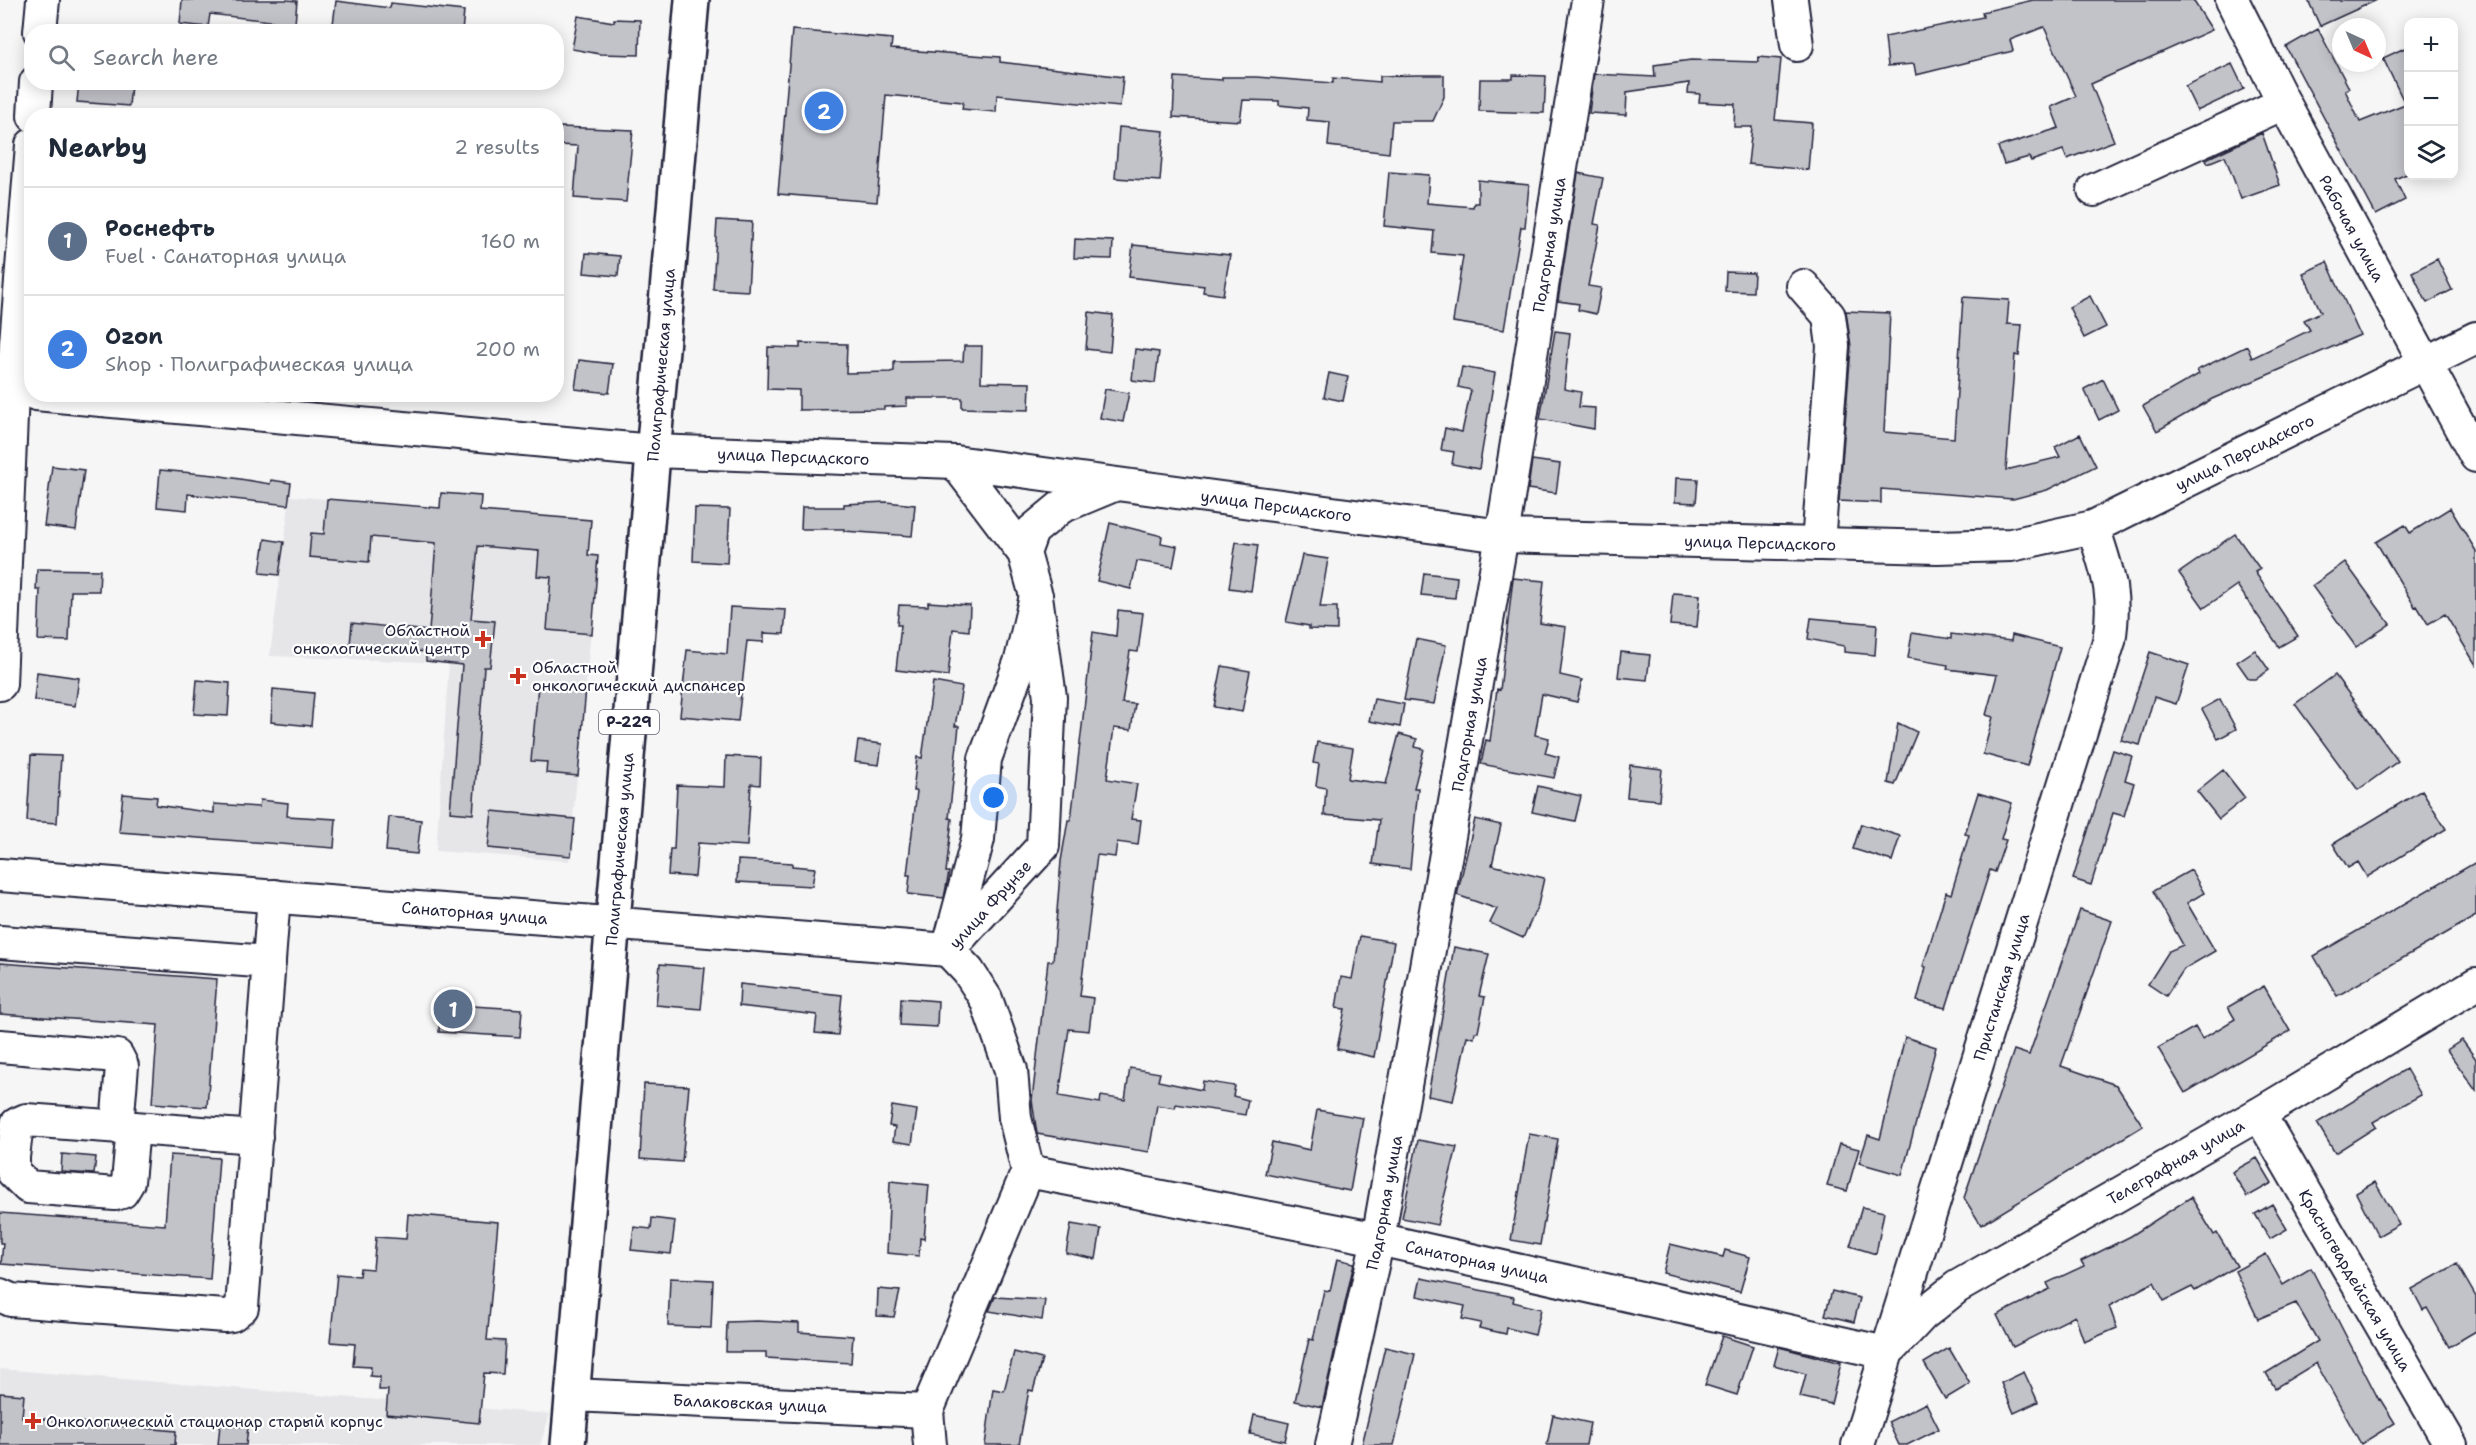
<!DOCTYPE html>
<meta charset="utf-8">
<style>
body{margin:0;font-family:"Shantell Sans",sans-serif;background:#f6f6f7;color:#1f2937}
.controls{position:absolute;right:18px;top:18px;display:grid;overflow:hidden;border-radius:12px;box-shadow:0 3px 15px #0003}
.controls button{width:54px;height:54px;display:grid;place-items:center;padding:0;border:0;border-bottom:2px solid #e0e1e3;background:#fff;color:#1f2937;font:30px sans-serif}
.compass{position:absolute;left:2332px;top:18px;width:54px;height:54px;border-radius:50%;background:#fff;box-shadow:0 3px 15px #0003;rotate:136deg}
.you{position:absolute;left:994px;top:798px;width:21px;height:21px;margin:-15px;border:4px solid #fff;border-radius:50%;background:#1a73e8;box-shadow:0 0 0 9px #1a73e833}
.badge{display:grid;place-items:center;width:39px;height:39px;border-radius:50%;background:#c8321e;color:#fff;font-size:20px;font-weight:700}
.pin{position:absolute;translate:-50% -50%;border:3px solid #fff;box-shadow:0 2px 6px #0006}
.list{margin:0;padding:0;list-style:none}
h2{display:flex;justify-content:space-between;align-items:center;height:78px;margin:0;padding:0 24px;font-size:26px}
h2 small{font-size:20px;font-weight:400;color:#747a83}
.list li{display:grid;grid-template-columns:39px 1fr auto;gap:18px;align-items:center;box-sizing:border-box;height:108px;padding:0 24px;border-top:2px solid #e0e1e3}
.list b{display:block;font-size:22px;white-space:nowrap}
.list p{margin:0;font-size:20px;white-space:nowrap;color:#747a83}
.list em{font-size:20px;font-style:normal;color:#747a83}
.icon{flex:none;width:33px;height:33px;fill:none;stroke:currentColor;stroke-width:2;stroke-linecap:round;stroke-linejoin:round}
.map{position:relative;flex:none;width:2476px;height:1445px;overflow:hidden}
.search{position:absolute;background:#fff;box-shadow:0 3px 15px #0003;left:24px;top:24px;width:540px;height:66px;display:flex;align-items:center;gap:15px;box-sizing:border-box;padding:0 21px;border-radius:24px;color:#747a83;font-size:22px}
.panel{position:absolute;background:#fff;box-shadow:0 3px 15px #0003;left:24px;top:108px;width:540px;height:294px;border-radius:24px}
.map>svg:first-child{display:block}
</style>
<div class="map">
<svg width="2476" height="1445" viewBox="0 0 2476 1445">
<rect width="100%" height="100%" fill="#f6f6f7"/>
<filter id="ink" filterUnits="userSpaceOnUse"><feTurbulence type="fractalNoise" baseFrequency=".0167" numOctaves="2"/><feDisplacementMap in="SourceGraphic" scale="12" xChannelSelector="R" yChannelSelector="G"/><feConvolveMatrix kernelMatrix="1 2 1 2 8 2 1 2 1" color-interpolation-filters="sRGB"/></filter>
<g filter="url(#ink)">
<path fill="#e6e6e9" d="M441,493L481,496L480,511L588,555L598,556L569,861L436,851L449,663L270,656L290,496L439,508Z
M0,1369L550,1414L540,1445H0Z"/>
<path fill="#c2c2c9" stroke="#22223b" stroke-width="1.5" d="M182,0H287L297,1L295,24L210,14L208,27L180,24Z
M2033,0H2193L2212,30L2091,84L2114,141L2067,159L2063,150L2031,161L2029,157L2004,164L1998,147L2059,128L2051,107L2076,96L2044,27L2010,40L2013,51L1916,75L1914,64L1888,66L1885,37L1983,17L1982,12Z
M2308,0H2377L2320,26Z
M336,1L390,8L391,3L464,11L462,32H332Z
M578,16L614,22V19L640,20L639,55L600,54L572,49Z
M2318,29L2349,88L2345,90L2360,122L2405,104L2383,58L2409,46V173L2395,179L2405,200L2376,215L2286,47Z
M792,30L892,39L891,49L1000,57V62L1123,77L1120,107L997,95L996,112L962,109L963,102L886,95L877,202L778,194Z
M1759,57L1781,59L1775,120L1812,123L1808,170L1748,164L1752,127H1734L1735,104L1699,102L1700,94L1688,93L1689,83L1627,92L1626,115L1589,113L1594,74L1655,77L1654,65L1691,60L1758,62Z
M2232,64L2244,89L2197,111L2185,86Z
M1417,75H1444V97L1433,121H1392L1389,153L1328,146L1330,122L1307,120L1308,108L1279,105V101L1243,100L1240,121L1173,117L1175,77L1222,80V77H1256L1333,83V78L1380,82V76Z
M1513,75L1546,76L1544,113L1479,111L1480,79H1513Z
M79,82L131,85L129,106L77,102Z
M560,127L633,130L626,202L574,198L578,146L559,145Z
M1119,127L1164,131L1160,181L1115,178Z
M2262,133L2280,185L2241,199L2225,156L2208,163L2206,159Z
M1389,172L1429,175L1427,203L1473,207L1474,203H1478V180L1529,185L1525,227H1521L1504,330L1453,322L1463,256L1432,253L1434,231L1384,226Z
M1578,173L1603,178L1594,224L1600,225L1588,286L1601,288L1596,314L1578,310L1579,304L1558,301Z
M717,220L752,222L748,291L713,289Z
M1075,239L1113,241L1112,259L1074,258Z
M1133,245L1230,255L1223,295L1203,292L1204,286L1129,277Z
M586,253L620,256L618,276L584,273Z
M2437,259L2452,290L2427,303L2412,272Z
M2327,262L2360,335L2212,399L2157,431L2143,406L2199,374L2197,370L2247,346L2252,358L2310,330L2304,320L2321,312L2303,273Z
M1726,272L1754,273L1753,292L1725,291Z
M2090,296L2106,327L2084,338L2069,307Z
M1963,297L2009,300L2007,324L2022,325L2019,356L2015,355L2006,470L2060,457L2055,447L2080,434L2096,466L2047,490L2013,499L1881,489V503L1839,501L1851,347L1846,311L1890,313L1884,432L1954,438Z
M1089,312L1113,315L1110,352L1086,349Z
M1555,331L1570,333L1564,389L1581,392L1579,407L1595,408L1594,429L1540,419Z
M800,343L847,344L846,373L890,372L894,371V362L963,361L964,346H982L981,382L1030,383L1029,410L962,408V398H907V406L884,407V409L799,410V390L767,389L768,347L800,348Z
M1135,349L1159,352L1155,383L1132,380Z
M579,360L613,364L609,393L575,389Z
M1462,367L1495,373L1479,469L1452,464L1454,452L1441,450L1445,428L1462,432L1471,390L1458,387Z
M1329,373L1348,377L1343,401L1324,397Z
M2103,379L2118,410L2099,420L2084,389Z
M1105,389L1129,393L1123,422L1100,418Z
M1532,460L1560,464L1556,493L1528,489Z
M52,466L84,470L76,530L44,526Z
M160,470L215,475L270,484L271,480L291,483L288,505L188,494L187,510L157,507Z
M1676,478L1698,479L1696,503L1675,502Z
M441,493L481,496L480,511L591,520L588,555L598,556L592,634L547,630L551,577L537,576L539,551L478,546L471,619L495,621L490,667H484L473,814L450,812L462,665L426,661V652L350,645L352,623L429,631L436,543L371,537L369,562L309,557L311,533L324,534L327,499L440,508Z
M886,502L915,505L912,536L844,531V529H801L802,507H844V504Z
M695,508L730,509L727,563L693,561Z
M2450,508L2476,551V665L2445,614L2428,624L2417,606L2415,607L2376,542L2405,525L2410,533Z
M1110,523L1162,536L1161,543L1177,546L1173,567L1137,561L1131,589L1097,581Z
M2235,534L2260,569L2255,572L2298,636L2279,647L2237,585L2204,608L2179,573Z
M265,539L284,542L279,575L260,573Z
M1236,542L1258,545L1251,591L1229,588Z
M1302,555L1328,559L1320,607H1337V630L1309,629V626L1286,622Z
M2345,562L2390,624L2356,647L2312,586Z
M37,569L100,570L99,591H71L69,641L38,640L40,590H36Z
M1424,573L1457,577L1455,598L1421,595Z
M1513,578L1544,581L1540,623L1566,627L1560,675L1582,680L1577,702L1542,694L1535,735L1549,738L1545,753L1559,757L1554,778L1481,764L1486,740L1490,741L1497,689L1500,690Z
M1673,593L1700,595L1697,627L1670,625Z
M928,602L970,605L969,631L953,629L948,676L896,670L901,625H897L899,605L928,606Z
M730,607L786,610L784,634L764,633V642L747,641L738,721L680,716L687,650L727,654Z
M1118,610L1143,613L1138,652L1130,651L1122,703L1135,704L1131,730L1114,728L1107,779L1137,784L1131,819L1141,820L1138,845L1117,842L1115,857L1097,855L1080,996L1093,998L1089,1031L1069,1029L1059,1096L1100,1103L1101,1096L1125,1100L1130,1068L1160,1073L1158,1081L1202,1090L1203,1081L1235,1086L1233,1096L1248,1100L1245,1115L1176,1104L1175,1108L1157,1105L1149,1152L1037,1134L1032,1100L1048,961H1053L1061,861L1068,820H1071L1093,632L1116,636Z
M1811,618L1877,624L1875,655L1844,652V646L1808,639Z
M1912,633L1951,639V634L2011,641L2012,635L2060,647L2027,766L1983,754L1993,717L1986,715L1997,675L1947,669L1948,665L1908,658Z
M1416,639L1446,645L1434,704L1404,700Z
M2255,650L2269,670L2256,679H2249L2237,662Z
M1621,652L1650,655L1647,680L1618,677Z
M2150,652L2189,665L2176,704L2154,697L2140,745L2121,740Z
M1222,666L1250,671L1242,712L1214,707Z
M37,672L79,678L75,706L34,700Z
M2335,675L2398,761L2358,790L2295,704Z
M197,680L230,683L228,716L194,714Z
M933,682L962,687L955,726H959L949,818L952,819L946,872H949L944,898L908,894L910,875H907L917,791H913L917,757L922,758Z
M538,685L586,689L578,776L546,773L547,762L531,761Z
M273,689L314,693L311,726L271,722Z
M1374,699L1404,704L1400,727L1369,721Z
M2220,699L2236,729L2218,739L2202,709Z
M1898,723L1917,732L1895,785L1888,783Z
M1399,734L1417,739L1415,747L1424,749L1414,788H1418L1410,869L1373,864L1379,820L1324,815L1326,788L1316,786L1319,764L1313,763L1317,742L1353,748L1348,779L1386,784Z
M858,741L882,744L879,765L855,762Z
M2113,750L2132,756L2125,780L2134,783L2124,816L2113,813L2091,885L2073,879Z
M31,755L61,756L57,823L27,821Z
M726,756L761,758L760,785L751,784L747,846L698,843L695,877L668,875L670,849H674L677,785L725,787Z
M1630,765L1662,769L1659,800L1627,797Z
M2223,770L2245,798L2219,819L2197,791Z
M1538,786L1581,796L1575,821L1532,812Z
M2422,790L2446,829L2367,877L2358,862L2348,868L2333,844Z
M1978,793L2012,803L2001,839L2006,840L1995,872L1990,870L1946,1008L1917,1001L1926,967L1923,966L1946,892L1951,894L1969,835L1965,834Z
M123,794L157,797L156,805L214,813V804L259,807L260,800L288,803L287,816L336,819L334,848L119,832Z
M492,811L575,819L571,856L488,848Z
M389,817L421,820L417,854L386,851Z
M1475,819L1501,825L1492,865L1544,878L1538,905L1523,938L1490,923L1497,909L1457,895Z
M1861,824L1900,836L1892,861L1853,849Z
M738,860L792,863V866L815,868L812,886L737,882Z
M2476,862V916L2337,996L2314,956Z
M2191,870L2204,893L2187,903L2215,951L2184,969L2166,996L2148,984L2169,951L2183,945L2153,891Z
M2080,910L2112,921L2061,1066L2116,1085L2143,1126L1981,1225L1964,1198L2014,1050L2029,1055Z
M1360,936L1394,942L1374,1057L1337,1049L1345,1009L1336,1008L1341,977L1352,979Z
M1454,947L1489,954L1479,996L1485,997L1478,1032H1475L1474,1038L1467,1036L1453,1101L1428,1096Z
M0,963L217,979L207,1107L152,1103L158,1025L0,1014Z
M660,964L705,968L701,1009L656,1005Z
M740,984L842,995L838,1035L815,1033L817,1015L739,1006Z
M2264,986L2290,1031L2185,1093L2158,1048L2195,1027L2202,1039L2235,1019L2228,1007Z
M901,998L938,1001L937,1027L900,1025Z
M440,1004L522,1009L520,1037L439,1032Z
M1905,1037L1936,1047L1902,1175L1859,1163L1868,1135L1880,1139Z
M2462,1040L2476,1059V1091L2447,1050Z
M2406,1069L2421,1095L2373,1122L2376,1127L2335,1153L2317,1123Z
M644,1084L689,1086L682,1162L640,1159Z
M892,1106L917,1110L912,1144L893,1141L895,1127L889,1126Z
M1317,1110L1363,1118L1350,1191L1265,1174L1272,1142L1310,1150Z
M1529,1134L1558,1139L1540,1245L1511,1240Z
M1418,1140L1457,1147L1437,1225L1402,1218Z
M1839,1144L1859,1149L1847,1191L1827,1186Z
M62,1154L96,1157L94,1174L61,1172Z
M170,1155L219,1158L210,1279L1,1264L3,1243H0V1213L165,1225Z
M2257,1158L2272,1183L2247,1197L2232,1172Z
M890,1181L929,1185L924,1239L920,1238L919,1256L887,1253Z
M2375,1182L2399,1224L2378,1236L2356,1193Z
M2191,1197L2214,1235L2217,1233L2237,1266L2195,1291L2192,1287L2164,1301L2154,1282L2109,1306L2117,1328L2084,1342L2075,1316L2013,1347L1997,1315L2050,1289L2047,1283L2084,1266L2081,1261L2131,1236Z
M2272,1204L2287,1229L2270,1239L2255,1214Z
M1862,1207L1884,1212L1876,1254L1850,1246Z
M408,1214L498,1222L487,1340L505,1341L503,1374L484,1373L479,1423L386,1414L388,1390H379L380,1377L370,1376L371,1367L353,1366L355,1344L330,1342L337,1274L359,1276L360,1268L373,1269L376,1237L406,1239Z
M652,1218L675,1221L671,1254L631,1250L634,1227L651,1229Z
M1071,1224L1101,1229L1096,1259L1066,1253Z
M1670,1244L1723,1257L1725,1250L1750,1257L1740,1292L1663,1273Z
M2266,1254L2283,1285L2311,1268L2379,1400L2380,1399L2395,1423L2361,1444L2316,1363L2275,1388L2266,1373L2318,1341L2296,1303L2258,1319L2235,1271Z
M1337,1259L1354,1263L1322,1407L1295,1401L1309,1339L1313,1340L1324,1290L1330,1291Z
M2457,1264L2476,1297V1331L2449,1347L2427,1308L2423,1310L2412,1289Z
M670,1278L713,1280L711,1328L668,1326Z
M1421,1278L1514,1297L1513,1302L1541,1309L1535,1335L1507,1328L1506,1334L1479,1328L1481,1323L1462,1319L1465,1306L1417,1296Z
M878,1289L900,1291L894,1317L877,1316Z
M1832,1291L1860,1298L1854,1322L1825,1315Z
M995,1297L1045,1300L1042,1320L989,1311Z
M757,1321L799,1323V1332L853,1336L851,1363L766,1358V1352H726L727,1322Z
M1722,1336L1753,1346L1737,1395L1705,1385Z
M1385,1347L1415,1354L1405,1399L1394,1445H1362Z
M1779,1347L1841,1363L1831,1404L1800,1397L1806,1374L1774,1365Z
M1949,1348L1970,1384L1945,1399L1924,1363Z
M1014,1352L1042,1359L1033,1391L1029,1390L1019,1445H985L993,1389L1004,1391Z
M2024,1372L2038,1402L2014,1413L2001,1383Z
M0,1393L24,1395L22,1417L176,1431L175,1445H0Z
M1926,1403L1939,1429L1907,1445H1899L1888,1422Z
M1254,1415L1289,1423L1285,1441L1250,1434Z
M1553,1415L1590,1423L1586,1445H1547Z
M220,1425L248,1427L246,1445H218Z"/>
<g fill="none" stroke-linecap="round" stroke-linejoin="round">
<defs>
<g id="minor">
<path d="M1791,0L1797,45"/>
<path id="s1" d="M2232,0L2284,103L2476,456"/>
<path d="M40,32L43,0"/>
<path d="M34,116L36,82"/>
<path d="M2094,190L2284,103"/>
<path d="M1803,286L1829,316L1833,346L1818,544"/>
<path id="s2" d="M36,394L653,451L955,462L1502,536L1937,547L2011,545L2093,527L2476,338"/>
<path d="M1024,553L1032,531L1061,507L1114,485"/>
<path d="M0,684L12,392L32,145"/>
<path id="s3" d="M0,875L948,950L978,839L985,759L1021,660L1036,596"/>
<path d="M0,942L269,962"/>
<path d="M0,1046L117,1056L122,1066L117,1126"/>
<path id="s4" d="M2259,1114L2451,1445"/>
<path d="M0,1156L13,1157L17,1124L26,1120L256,1137"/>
<path d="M13,1157V1172L28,1187L115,1194L122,1192L128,1182L133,1128"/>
<path id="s5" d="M1028,1171L1378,1239L1886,1353"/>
<path d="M0,1295L11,1300L225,1316L232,1315L242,1307L274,896"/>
<path id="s6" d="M1893,1346L1922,1315L1957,1287L2259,1114L2476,984"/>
<path id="s7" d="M572,1395L927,1411"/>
<path id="s8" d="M930,1445L927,1411L1028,1171L1015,1118L1011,1070L986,999L968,971L948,950L1043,846L1050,697L1036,596L1024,553L955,462"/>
<path id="s9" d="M1332,1445L1378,1239L1502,536L1588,0"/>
<path id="s10" d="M1858,1445L2109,641C2117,593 2107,571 2093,527"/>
</g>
<g id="major">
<path id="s11" d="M568,1445L692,0"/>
</g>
</defs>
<use href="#minor" stroke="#22223b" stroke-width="36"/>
<use href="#major" stroke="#22223b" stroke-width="38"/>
<use href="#minor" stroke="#fff" stroke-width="32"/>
<use href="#major" stroke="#fff" stroke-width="33"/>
</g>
</g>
<g fill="#c8321e" stroke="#fff" stroke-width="2">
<path d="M480 630h6v6h6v6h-6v6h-6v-6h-6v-6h6z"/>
<path d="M515 667h6v6h6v6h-6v6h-6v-6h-6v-6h6z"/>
<path d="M30 1412h6v6h6v6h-6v6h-6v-6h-6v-6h6z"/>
</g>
<g text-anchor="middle" stroke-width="4.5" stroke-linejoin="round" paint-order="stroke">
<rect fill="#fff" stroke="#646476" stroke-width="1.5" x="599" y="710" width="60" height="24" rx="4.5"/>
<g font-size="15" font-weight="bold" fill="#22223b">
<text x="629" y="727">Р-229</text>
</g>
<g font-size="16" fill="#22223b" stroke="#fff">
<text dy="6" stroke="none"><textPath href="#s1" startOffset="258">Рабочая улица</textPath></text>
<text dy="6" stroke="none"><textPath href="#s9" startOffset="1220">Подгорная улица</textPath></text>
<text dy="6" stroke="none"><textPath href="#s11" startOffset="1084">Полиграфическая улица</textPath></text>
<text dy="6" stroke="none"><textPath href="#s2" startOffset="2236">улица Персидского</textPath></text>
<text dy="6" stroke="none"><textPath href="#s2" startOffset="760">улица Персидского</textPath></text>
<text dy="6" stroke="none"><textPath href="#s2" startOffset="1246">улица Персидского</textPath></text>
<text dy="6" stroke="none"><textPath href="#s2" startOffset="1732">улица Персидского</textPath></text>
<text dy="6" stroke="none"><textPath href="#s9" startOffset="734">Подгорная улица</textPath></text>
<text dy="6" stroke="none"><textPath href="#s11" startOffset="598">Полиграфическая улица</textPath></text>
<text dy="6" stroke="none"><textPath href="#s8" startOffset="597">улица Фрунзе</textPath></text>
<text dy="6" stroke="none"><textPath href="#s3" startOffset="476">Санаторная улица</textPath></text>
<text dy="6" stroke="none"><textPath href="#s10" startOffset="480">Пристанская улица</textPath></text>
<text dy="6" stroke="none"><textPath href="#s6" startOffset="339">Телеграфная улица</textPath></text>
<text dy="6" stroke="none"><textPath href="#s9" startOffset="248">Подгорная улица</textPath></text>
<text dy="6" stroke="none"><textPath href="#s5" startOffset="458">Санаторная улица</textPath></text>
<text dy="6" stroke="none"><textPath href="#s4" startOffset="192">Красногвардейская улица</textPath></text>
<text dy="6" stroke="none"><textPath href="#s7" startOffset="178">Балаковская улица</textPath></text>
</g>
<g font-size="16" fill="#22223b" stroke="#fff" text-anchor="start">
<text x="470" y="636" text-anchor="end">Областной<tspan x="470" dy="18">онкологический центр</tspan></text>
<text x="532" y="673">Областной<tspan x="532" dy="18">онкологический диспансер</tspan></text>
<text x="46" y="1427">Онкологический стационар старый корпус</text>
</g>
</g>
</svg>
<div class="controls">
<button>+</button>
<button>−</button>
<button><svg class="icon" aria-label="layers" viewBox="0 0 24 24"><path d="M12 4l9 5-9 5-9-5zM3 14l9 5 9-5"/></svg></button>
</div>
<svg class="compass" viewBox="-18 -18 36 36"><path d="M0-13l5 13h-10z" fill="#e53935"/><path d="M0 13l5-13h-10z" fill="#747a83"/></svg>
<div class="you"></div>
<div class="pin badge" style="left:453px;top:1009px;background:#5c6f8a">1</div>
<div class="pin badge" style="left:824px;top:111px;background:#3f7fe0">2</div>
<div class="search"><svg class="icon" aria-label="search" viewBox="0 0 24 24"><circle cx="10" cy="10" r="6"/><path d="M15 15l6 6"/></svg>Search here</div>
<section class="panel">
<h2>Nearby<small>2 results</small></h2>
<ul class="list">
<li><span class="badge" style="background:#5c6f8a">1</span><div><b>Роснефть</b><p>Fuel · Санаторная улица</p></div><em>160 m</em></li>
<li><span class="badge" style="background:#3f7fe0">2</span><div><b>Ozon</b><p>Shop · Полиграфическая улица</p></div><em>200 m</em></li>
</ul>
</section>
</div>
